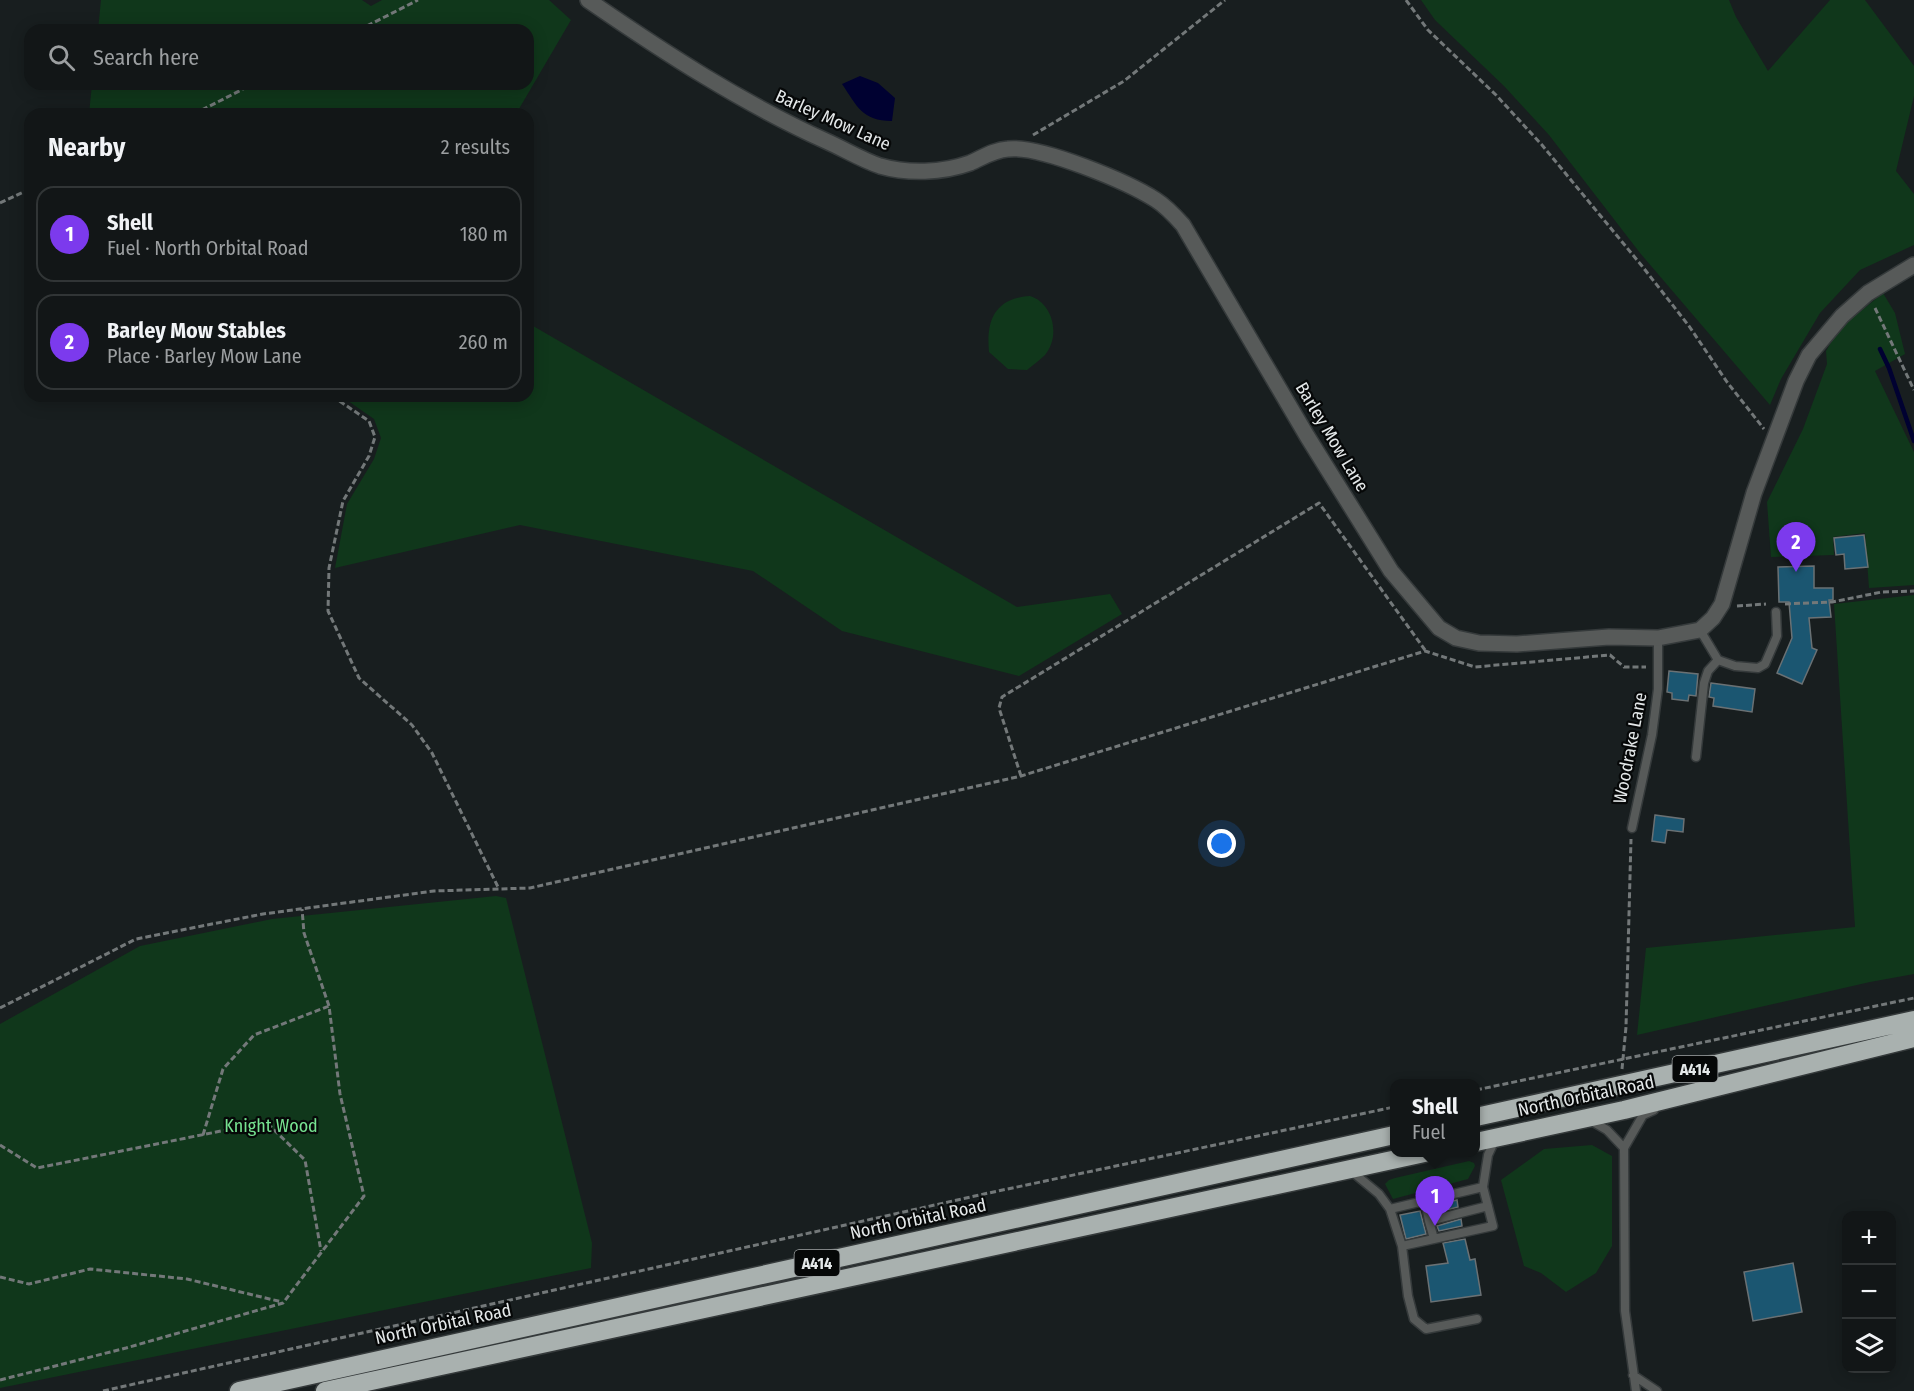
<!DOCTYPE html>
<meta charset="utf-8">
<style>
body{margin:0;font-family:"Fira Sans Condensed",sans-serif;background:#1b1f20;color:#f1f3f6}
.controls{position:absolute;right:18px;bottom:18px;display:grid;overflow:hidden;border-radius:12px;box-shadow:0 3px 15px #0003}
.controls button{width:54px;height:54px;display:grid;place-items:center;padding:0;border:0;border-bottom:2px solid #313536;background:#121617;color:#f1f3f6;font:30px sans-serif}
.you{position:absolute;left:1222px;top:844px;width:21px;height:21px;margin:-15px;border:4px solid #fff;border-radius:50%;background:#1a73e8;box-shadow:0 0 0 9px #1a73e833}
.badge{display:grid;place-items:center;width:39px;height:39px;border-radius:50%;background:#7c3aed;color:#fff;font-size:20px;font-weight:700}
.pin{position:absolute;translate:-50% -50px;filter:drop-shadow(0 2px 3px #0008)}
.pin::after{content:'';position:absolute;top:32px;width:21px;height:18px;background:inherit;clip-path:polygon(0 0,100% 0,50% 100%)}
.popup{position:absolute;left:1390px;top:1079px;width:90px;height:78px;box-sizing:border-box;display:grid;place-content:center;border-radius:12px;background:#121617;filter:drop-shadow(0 2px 4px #0005);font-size:20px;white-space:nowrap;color:#9c9fa1}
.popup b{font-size:22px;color:#f1f3f6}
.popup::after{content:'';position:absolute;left:50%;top:100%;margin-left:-12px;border:12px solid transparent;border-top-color:#121617}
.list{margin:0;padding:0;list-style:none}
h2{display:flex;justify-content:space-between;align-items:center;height:78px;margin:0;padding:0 24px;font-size:26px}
h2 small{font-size:20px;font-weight:400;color:#9c9fa1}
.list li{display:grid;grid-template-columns:39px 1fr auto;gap:18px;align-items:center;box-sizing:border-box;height:96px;margin:0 12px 12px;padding:0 12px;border:2px solid #313536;border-radius:18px}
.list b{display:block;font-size:22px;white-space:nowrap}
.list p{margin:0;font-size:20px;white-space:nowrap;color:#9c9fa1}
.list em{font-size:20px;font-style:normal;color:#9c9fa1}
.icon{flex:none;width:33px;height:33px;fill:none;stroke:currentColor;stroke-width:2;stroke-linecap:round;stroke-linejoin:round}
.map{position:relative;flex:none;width:1914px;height:1391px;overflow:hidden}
.search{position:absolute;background:#121617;box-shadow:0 3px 15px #0003;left:24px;top:24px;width:510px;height:66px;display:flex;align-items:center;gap:15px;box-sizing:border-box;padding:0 21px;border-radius:18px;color:#9c9fa1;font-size:22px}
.panel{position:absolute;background:#121617;box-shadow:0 3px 15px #0003;left:24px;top:108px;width:510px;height:294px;border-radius:18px}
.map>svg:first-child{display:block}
</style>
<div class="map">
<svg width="1914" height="1391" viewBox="0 0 1914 1391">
<rect width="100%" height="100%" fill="#181e1f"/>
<path fill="#10371b" d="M101,0H362L371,6L382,0H549L571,20L516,114H89L92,84H528V30H98Z
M1421,0H1729L1736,17L1768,71L1830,0H1865L1914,66V96L1896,171L1914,194V245L1860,270L1820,313L1781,379L1770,405L1640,253L1549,135L1504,86L1435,20Z
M1883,293L1895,313L1905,354L1875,371L1914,452V585L1869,588L1865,533L1833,537L1834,555L1771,557L1767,502L1803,429L1827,364L1826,351L1833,339L1845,324Z
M1030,296C1053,303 1061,336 1045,355C1040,360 1033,365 1027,370L1008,369L989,352C986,320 995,298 1030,296Z
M528,323L1017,607L1110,594L1122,614L1019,676L842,631L753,571L520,525L335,568L347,504L374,459L381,438L374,419L341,396H528Z
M1914,595V974L1870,982L1637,1035L1646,948L1855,927L1834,604Z
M496,896L506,898L592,1243L591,1268L0,1388V1024L140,946L272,919Z
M1592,1145L1612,1156V1246L1596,1273L1566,1292L1541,1273L1524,1266L1501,1180L1544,1149Z
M1469,1161L1474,1163L1475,1166L1468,1179L1393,1199L1385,1184L1389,1180L1395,1178Z"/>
<path fill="#000131" d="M860,76L878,83L895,98L892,121C862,121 857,106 842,84Z"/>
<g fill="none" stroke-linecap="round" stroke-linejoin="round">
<path stroke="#000131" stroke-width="4.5" d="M1880,349L1889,368L1914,441"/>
</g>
<path fill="#1b5671" stroke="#6a7174" stroke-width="1.5" d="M1864,535L1868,567L1845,569L1844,554L1836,555L1834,538Z
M1814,566V588H1833V600H1829L1831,617L1809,618L1812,648L1817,650L1802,684L1777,673L1792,638L1789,602H1779L1778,567Z
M1669,671L1698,674L1696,696L1689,695L1688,701L1672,699V693L1667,692Z
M1711,683L1755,689L1752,712L1713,706L1714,698L1709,697Z
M1655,815L1684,819L1683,832L1667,830L1665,843L1652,841Z
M1457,1200L1458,1207L1434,1213L1432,1206Z
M1420,1211L1426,1234L1406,1239L1400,1215Z
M1461,1219L1462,1226L1439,1231L1437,1226Z
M1465,1239L1470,1260L1475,1259L1481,1295L1431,1302L1426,1266L1448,1263L1443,1243Z
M1793,1263L1802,1312L1753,1321L1744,1272Z"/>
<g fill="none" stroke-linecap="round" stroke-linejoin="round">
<defs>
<path id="lane" d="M1700,630L1718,660L1735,666L1758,668L1765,664L1777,636L1776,612
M1696,757L1704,683L1708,671L1718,660
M1632,828L1652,735L1658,689V638
M1590,1120L1607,1130L1624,1148
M1350,1170L1379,1194L1390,1209L1402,1246L1493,1226L1483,1187L1488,1155L1495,1140
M1425,1201L1429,1221L1488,1206
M1390,1209L1483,1187
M1429,1221L1434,1239
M1402,1246L1408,1296L1414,1319L1426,1329L1477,1319
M1633,1375L1657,1391
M1636,1391L1625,1311L1624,1148L1643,1115L1654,1110"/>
<path id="street" d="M588,0C665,53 742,103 826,141C844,149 862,160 880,166C908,174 942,173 970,163C982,158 993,150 1008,149C1040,145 1128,182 1156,200C1167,207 1175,216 1183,225L1307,436L1391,571L1439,628L1456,638L1479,643L1517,644L1609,637L1658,638L1700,630L1713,618L1722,604L1754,493L1796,381L1809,355L1842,316L1868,293L1914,265"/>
<path id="highway" d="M1476,1117L1914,1020
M1476,1142L1624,1110L1914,1038
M239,1391L1394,1135
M325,1391L1429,1152"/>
</defs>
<use href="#lane" stroke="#353a3b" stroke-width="11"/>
<use href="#street" stroke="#353a3b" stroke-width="18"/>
<use href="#highway" stroke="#353a3b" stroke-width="21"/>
<path stroke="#737879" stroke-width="3" stroke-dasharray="6 3" stroke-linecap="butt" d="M1406,0L1428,30L1496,95L1542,145L1642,266L1689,326L1727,382L1764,429
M359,30L418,0
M194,114L253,84
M1033,135L1124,81L1225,0
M0,203L30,189
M1875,308L1914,390
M332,396L369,421L375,437L369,456L343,501L329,568L328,611L359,678L412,725L432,753L499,889
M1785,604L1832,602L1882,592L1914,591
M1737,606L1766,604
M1021,776L999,708L1002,697L1319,503L1425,650
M0,1008L136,939L263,914L434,891L530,888L1021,776L1425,651L1475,667L1610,655L1624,667H1646
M1622,1069L1626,1027L1631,839
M1476,1090L1914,998
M203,1135L223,1069L254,1035L329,1006
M0,1145L37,1168L266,1122L305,1160L321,1251
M0,1277L29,1284L90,1269L187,1279L282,1302
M0,1380L126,1348L283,1303L364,1196L340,1094L329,1006L304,933L302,909
M103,1391L984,1194L1394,1107"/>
<use href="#lane" stroke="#575a59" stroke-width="8"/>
<use href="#street" stroke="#575a59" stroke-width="15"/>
<use href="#highway" stroke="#a9b1af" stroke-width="18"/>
</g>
<g text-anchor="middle" stroke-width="4.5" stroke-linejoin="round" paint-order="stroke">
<g fill="#060808" stroke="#a1a5a6" stroke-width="1.5">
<rect x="1672.5" y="1056" width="45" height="26" rx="4.5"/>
<rect x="794.5" y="1250" width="45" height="26" rx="4.5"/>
</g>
<g font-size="16" font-weight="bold" fill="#e4e8e9">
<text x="1695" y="1075">A414</text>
<text x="817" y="1269">A414</text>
</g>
<g font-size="18" fill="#e4e8e9" stroke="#060808">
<text transform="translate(833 120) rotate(24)" y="6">Barley Mow Lane</text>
<text transform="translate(1332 437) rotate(59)" y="6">Barley Mow Lane</text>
<text transform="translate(1630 748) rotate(-79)" y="6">Woodrake Lane</text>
<text transform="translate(1586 1096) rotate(-12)" y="6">North Orbital Road</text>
<text transform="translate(918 1219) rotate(-12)" y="6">North Orbital Road</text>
<text transform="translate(443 1324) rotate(-12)" y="6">North Orbital Road</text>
</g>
<g font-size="18" fill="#76e290" stroke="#060808">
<text x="271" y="1132">Knight Wood</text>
</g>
</g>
</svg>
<div class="controls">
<button>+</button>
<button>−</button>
<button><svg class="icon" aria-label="layers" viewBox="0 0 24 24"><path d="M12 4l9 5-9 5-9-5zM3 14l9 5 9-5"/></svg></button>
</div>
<div class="you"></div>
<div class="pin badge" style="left:1435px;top:1226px">1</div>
<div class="popup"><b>Shell</b>Fuel</div>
<div class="pin badge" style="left:1796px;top:572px">2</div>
<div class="search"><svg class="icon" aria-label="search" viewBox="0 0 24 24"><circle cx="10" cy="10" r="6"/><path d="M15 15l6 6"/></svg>Search here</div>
<section class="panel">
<h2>Nearby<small>2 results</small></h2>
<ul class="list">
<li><span class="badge">1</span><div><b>Shell</b><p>Fuel · North Orbital Road</p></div><em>180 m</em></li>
<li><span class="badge">2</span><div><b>Barley Mow Stables</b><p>Place · Barley Mow Lane</p></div><em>260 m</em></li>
</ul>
</section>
</div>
